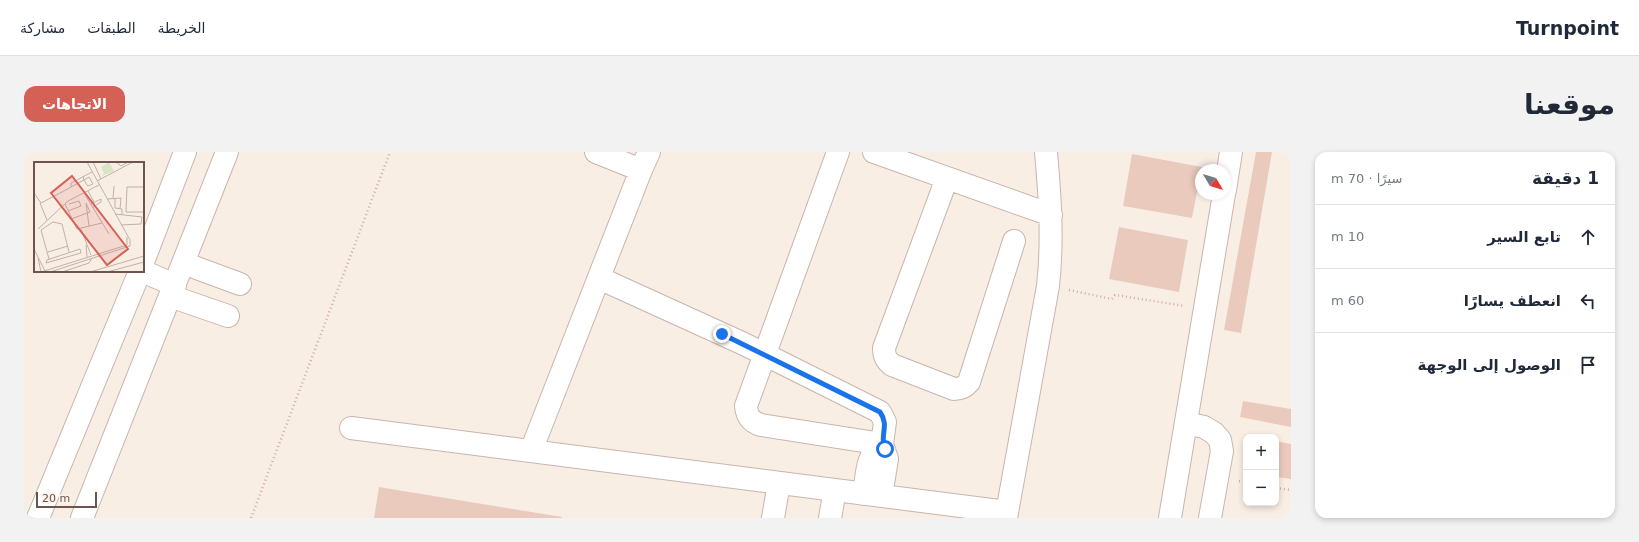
<!DOCTYPE html>
<html lang="ar">
<meta charset="utf-8">
<style>
body{margin:0;font-family:"DejaVu Sans","Noto Sans Arabic",sans-serif;background:#f2f2f3;color:#1f2937;direction:rtl}
.controls{position:absolute;right:12px;bottom:12px;display:grid;overflow:hidden;border-radius:8px;box-shadow:0 2px 6px #0003}
.controls button{width:36px;height:36px;display:grid;place-items:center;padding:0;border:0;border-bottom:1px solid #e0e1e3;background:#fff;color:#1f2937;font:20px sans-serif}
.compass{position:absolute;left:1171px;top:12px;width:36px;height:36px;border-radius:50%;background:#fff;box-shadow:0 2px 6px #0003;rotate:128deg}
.scale{position:absolute;left:12px;bottom:10px;width:61px;box-sizing:border-box;padding-left:4px;border:2px solid #6e544d;border-top:0;font-size:11px;line-height:14px;white-space:nowrap;color:#6e544d;-webkit-text-stroke:3px #fcf2e9;paint-order:stroke}
.stop{position:absolute;width:12px;height:12px;margin:-9px;border:3px solid #1a73e8;border-radius:50%;background:#fff}
.stop.end{background:#1a73e8;border-color:#fff;box-shadow:0 1px 4px #0008}
.list{margin:0;padding:0;list-style:none}
h2{display:flex;justify-content:space-between;align-items:center;height:52px;margin:0;padding:0 16px;font-size:17px}
h2 small{font-size:13px;font-weight:400;color:#747a83}
.list li{display:grid;grid-template-columns:26px 1fr auto;gap:12px;align-items:center;box-sizing:border-box;height:64px;padding:0 16px;border-top:1px solid #e0e1e3}
.list b{display:block;font-size:15px;white-space:nowrap}
.list em{font-size:13px;font-style:normal;color:#747a83}
.icon{flex:none;width:22px;height:22px;fill:none;stroke:currentColor;stroke-width:2;stroke-linecap:round;stroke-linejoin:round}
.map{position:relative;flex:none;width:1267px;height:366px;overflow:hidden;direction:ltr;border-radius:12px}
header{display:flex;align-items:center;gap:24px;box-sizing:border-box;height:56px;padding:0 20px;background:#fff;border-bottom:1px solid #e0e1e3}
header strong{font-size:19px}
nav{display:flex;gap:22px;margin-inline-start:auto;font-size:14px}
.intro{display:flex;align-items:center;justify-content:space-between;box-sizing:border-box;height:96px;padding:0 24px}
h1{margin:0;font-size:28px}
.button{padding:10px 18px;border-radius:12px;background:#d56156;color:#fff;font-size:14px;font-weight:700}
main{display:flex;gap:24px;padding:0 24px}
aside{flex:1;background:#fff;border-radius:12px;box-shadow:0 2px 6px #0003}
.map>svg:first-child{display:block}
</style>
<header>
<strong>Turnpoint</strong>
<nav><a>الخريطة</a><a>الطبقات</a><a>مشاركة</a></nav>
</header>
<div class="intro"><h1>موقعنا</h1><a class="button">الاتجاهات</a></div>
<main>
<aside>
<h2>1 دقيقة<small>سيرًا · 70 m</small></h2>
<ul class="list">
<li><svg class="icon" aria-label="ahead" viewBox="0 0 24 24"><path d="M12 20V5M6 11l6-6 6 6"/></svg><div><b>تابع السير</b></div><em>10 m</em></li>
<li><svg class="icon" aria-label="left" viewBox="0 0 24 24"><path d="M17 20v-9H6M10 6l-5 5 5 5"/></svg><div><b>انعطف يسارًا</b></div><em>60 m</em></li>
<li><svg class="icon" aria-label="arrive" viewBox="0 0 24 24"><path d="M6 21V4h12l-3 4 3 4H6"/></svg><div><b>الوصول إلى الوجهة</b></div></li>
</ul>
</aside>
<div class="map">
<svg width="1267" height="366" viewBox="0 0 1267 366">
<rect width="100%" height="100%" fill="#f9eee4"/>
<path fill="#ebcabe" d="M1232,0H1248L1217,181L1200,178Z
M1108,2L1178,15L1168,66L1099,54Z
M1095,75L1164,88L1155,140L1085,127Z
M1219,249L1267,257V275L1216,265Z
M1252,289L1267,292V327L1252,325Z
M355,335L538,365V366H350Z"/>
<g fill="none" stroke-linecap="round" stroke-linejoin="round">
<defs>
<path id="minor" d="M572,0L617,18
M814,0L722,254C723,265 727,270 737,273L858,292
M850,0L1027,63
M923,26L860,196C860,204 862,208 868,213L930,237C937,237 941,235 945,230L990,89
M1201,38L1207,0
M119,110L161,0
M159,111L216,132
M118,119L151,133
M575,126L720,192L856,260L861,270L858,292L863,307L857,344
M146,144L204,164
M1162,271L1180,275L1190,281L1196,288L1198,299L1186,366
M327,276L983,360
M507,299L617,18L625,0
M840,342C843,324 842,303 858,292
M14,366L116,119
M58,366L203,0
M749,366L755,331
M806,366L811,338
M982,366L1024,134C1029,89 1026,45 1022,0
M1146,366L1200,42"/>
</defs>
<use href="#minor" stroke="#c8b5ac" stroke-width="24"/>
<path stroke="#cfada2" stroke-width="2.5" stroke-dasharray="1 3" stroke-linecap="butt" d="M1045,138L1088,147L1091,143L1161,154
M1215,329L1222,330
M1252,336L1267,338
M227,366L366,0"/>
<use href="#minor" stroke="#fff" stroke-width="22"/>
</g>
<g fill="none" stroke-linecap="round" stroke-linejoin="round">
<path stroke="#1a73e8" stroke-width="5" d="M698,182L856,260C866,274 855,284 861,297"/>
</g>
<g transform="translate(10 10)">
<rect width="110" height="110" fill="#f9eee4"/>
<path d="M75,0L80,9L68,14L70,11L67,5Z" fill="#d6e5c4"/>
<path fill="none" stroke="#c1b0a8" stroke-width="1" d="M59,0L67,17M82,0L87,4L94,0M63,19L99,0M37,25V21L58,10M110,25H93L92,50H110M54,29L60,40M0,31L7,41L30,29L37,25L50,18L55,15L59,22L54,24L53,23L50,18L49,15M50,31L75,72M79,36L80,24M81,36V46L88,47V53M73,37L87,36L86,47M6,41L13,58M52,41L55,64M31,42L43,67L68,61M57,42L67,37V40L59,45M34,49L47,44L45,39L35,42M81,52L108,55L107,62L87,63M37,57L56,50L52,41M4,67L34,39L65,23M47,67L57,93M52,83L53,95M0,87L11,109M46,87L47,91L12,101L13,98ZM14,90L34,84M4,96L7,110M15,97L7,68L19,60L28,62L35,90M7,110L93,83V75M16,110L96,84V78L53,0M28,110L55,101L58,96M56,110L110,94M73,110L110,100"/>
<path fill="#d56156" fill-opacity="0.15" stroke="#d56156" stroke-width="2" d="M38,14L94,87L73,103L17,31Z"/>
<rect width="110" height="110" fill="none" stroke="#6e544d" stroke-width="2"/>
</g>
</svg>
<div class="controls">
<button>+</button>
<button>−</button>
</div>
<svg class="compass" viewBox="-18 -18 36 36"><path d="M0-13l5 13h-10z" fill="#e53935"/><path d="M0 13l5-13h-10z" fill="#747a83"/></svg>
<div class="scale">20 m</div>
<div class="stop" style="left:861px;top:297px"></div>
<div class="stop end" style="left:698px;top:182px"></div>
</div>
</main>
